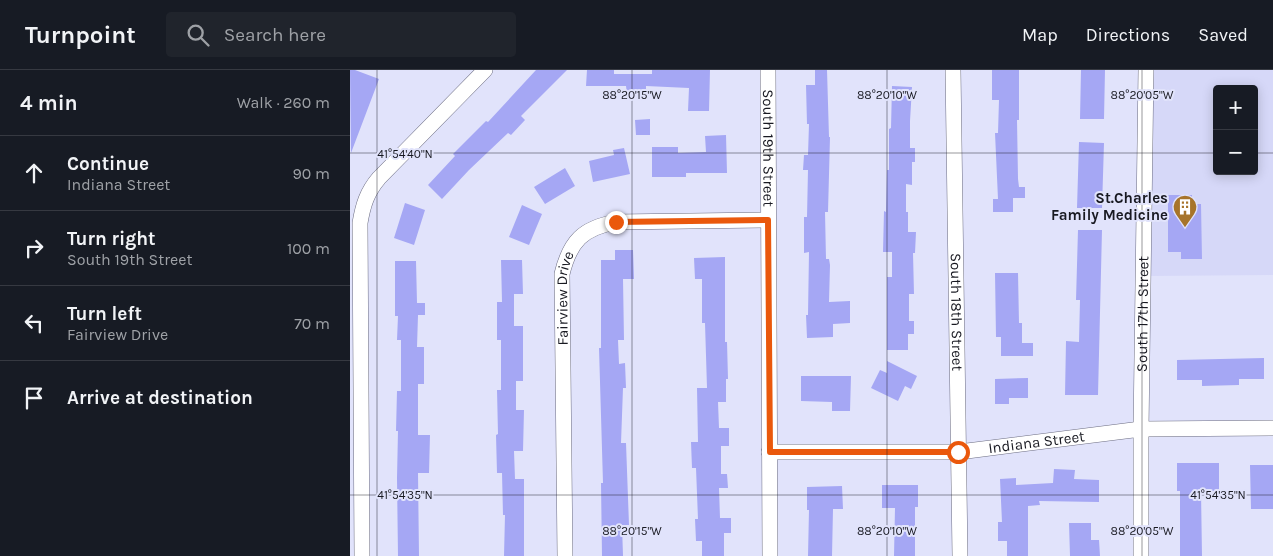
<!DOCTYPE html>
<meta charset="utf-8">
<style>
body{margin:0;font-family:Karla,sans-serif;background:#20242c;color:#f1f3f6}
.controls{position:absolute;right:15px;top:15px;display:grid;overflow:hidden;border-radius:5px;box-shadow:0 2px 12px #0003}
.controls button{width:45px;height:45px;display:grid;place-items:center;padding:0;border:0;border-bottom:1px solid #363941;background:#171b24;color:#f1f3f6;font:25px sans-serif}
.stop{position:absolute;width:15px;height:15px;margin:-11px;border:4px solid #ea580c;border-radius:50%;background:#fff}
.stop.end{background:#ea580c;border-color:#fff;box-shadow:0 1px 5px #0008}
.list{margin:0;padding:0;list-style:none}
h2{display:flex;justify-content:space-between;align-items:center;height:65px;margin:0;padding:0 20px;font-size:21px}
h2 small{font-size:16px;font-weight:400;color:#9ea1a6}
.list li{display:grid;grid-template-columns:32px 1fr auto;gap:15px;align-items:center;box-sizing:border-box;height:75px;padding:0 20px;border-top:1px solid #363941}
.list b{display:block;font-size:19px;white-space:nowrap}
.list p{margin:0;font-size:16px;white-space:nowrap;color:#9ea1a6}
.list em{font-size:16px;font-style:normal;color:#9ea1a6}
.icon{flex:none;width:28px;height:28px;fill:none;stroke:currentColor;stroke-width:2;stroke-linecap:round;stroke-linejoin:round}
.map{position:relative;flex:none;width:923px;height:486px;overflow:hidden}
header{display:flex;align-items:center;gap:30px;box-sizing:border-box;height:70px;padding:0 25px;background:#171b24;border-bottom:1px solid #363941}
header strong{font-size:24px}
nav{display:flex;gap:28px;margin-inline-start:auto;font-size:18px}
.search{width:350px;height:45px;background:#20242c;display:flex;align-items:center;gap:12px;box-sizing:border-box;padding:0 18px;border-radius:5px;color:#9ea1a6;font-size:19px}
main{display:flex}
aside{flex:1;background:#171b24}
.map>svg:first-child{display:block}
</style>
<header>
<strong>Turnpoint</strong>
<div class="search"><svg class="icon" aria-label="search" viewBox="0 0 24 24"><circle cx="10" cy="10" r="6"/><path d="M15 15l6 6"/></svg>Search here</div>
<nav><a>Map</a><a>Directions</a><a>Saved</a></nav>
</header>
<main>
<aside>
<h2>4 min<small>Walk · 260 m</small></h2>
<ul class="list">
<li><svg class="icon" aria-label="ahead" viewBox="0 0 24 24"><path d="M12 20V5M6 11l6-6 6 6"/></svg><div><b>Continue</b><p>Indiana Street</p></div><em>90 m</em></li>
<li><svg class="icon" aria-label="right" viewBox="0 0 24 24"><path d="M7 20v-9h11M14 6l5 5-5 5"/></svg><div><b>Turn right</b><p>South 19th Street</p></div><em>100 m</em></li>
<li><svg class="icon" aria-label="left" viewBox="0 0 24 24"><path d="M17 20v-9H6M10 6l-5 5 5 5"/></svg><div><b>Turn left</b><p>Fairview Drive</p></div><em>70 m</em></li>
<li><svg class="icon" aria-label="arrive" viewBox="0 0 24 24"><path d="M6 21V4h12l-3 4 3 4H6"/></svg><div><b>Arrive at destination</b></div></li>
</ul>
</aside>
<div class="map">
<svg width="923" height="486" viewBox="0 0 923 486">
<rect width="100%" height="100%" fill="#e1e3fb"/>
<path fill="#d6d8f8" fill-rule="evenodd" d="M801,0H923V205L799,206ZM867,19H904V101H867Z"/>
<path fill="#a5a7f4" d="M0,0H5L29,9L1,83Z
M186,0H217L171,46L175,50L161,65L158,63L119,100L92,129L78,115L105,86L103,84L136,51L138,52Z
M237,0H264V4H302V0H360L359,41H338L339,18L296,16V23L277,24L276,16H236Z
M465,0H477L479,67H480L478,142H475L476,189H479L480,195L479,232L500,231V253L483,254V267L457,268L456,245H458L459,182L454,183V147H457L458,100H453L454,85H458L459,54H457L456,15H465Z
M642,0H669V50H667L668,109L669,117H675V128H663V142H643V129H648L645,63H648L649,30H642Z
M731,0H755L754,49H730Z
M542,16L562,17L560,51V78H565V92H562V115L556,114V142H558V162H566L565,183H563L564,224H559V251H564V264H558V280H537V207H542V182H533L534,141L536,142L537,100H539V59L541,58Z
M300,49V65H286L285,50Z
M376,65L377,103H336V107H302V77H328V83L356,82L355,66Z
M729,72L754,73L752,138H727Z
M274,78L280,104L243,112L239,91L264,85L263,80Z
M215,98L225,116L195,134L184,117Z
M818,125H842V134H851L852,189H831V182H818Z
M55,133L75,140L64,175L44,168Z
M172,135L192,144L179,175L159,167Z
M728,160H752L748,325H715L716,271L729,272L730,230H726Z
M265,180H283L284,209H273L274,270H268L269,294L275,293L276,318H273L271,373H276L279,455H272L273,486H252L251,413H253L249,278H251V190H265Z
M375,187V272H377L378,309H376V332H368L369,358H379V376H371V404H377L378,418H369L370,448H381V463H374V486H352V471H346L345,449H348L346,398H342L341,372H348L347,318H357L355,253H352V209H345L344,188Z
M151,190H172L173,224H164V256H173V311H166V340H174L173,381H164L165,409H174V486H154L155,445H153L152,403H147L146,365L148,364L147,320H151V270H147V232H152Z
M45,191H66L67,233H75V245H68L67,277H74V314H68V365H80L79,403H68L69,486H48L47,408L48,361H46L47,321H51V270H47L48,246H45Z
M645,203H668L669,253H672V273H683V286H651V267H646Z
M914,288V309H889V315L852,316V310H827V290Z
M537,291L567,306L561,319L555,316L548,331L521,318L530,300L537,303Z
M451,306H501L500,341H482V332L451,331Z
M678,308V328H659V334H645V309Z
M827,393H869V421H851L852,486H830V421H827Z
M900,395H923V439H901Z
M704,399L725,400L724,409L749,410V432L689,431L690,435L678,436V486H657V471H648V452H652L650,409L666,408V415L703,413Z
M532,415H568V437H565V486H544L545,438H532Z
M492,416L493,439H483L482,486H458L459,440H457V417Z
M719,453H741V470H749L750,486H720Z"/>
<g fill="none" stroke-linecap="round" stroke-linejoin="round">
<defs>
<g id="street">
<path id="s1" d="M418,0L420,486"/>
<path id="s2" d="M603,0L610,486"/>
<path id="s3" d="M419,382H609L791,359L923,358"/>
<path d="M12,486L10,153C13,135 17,122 29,108L135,0"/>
<path id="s4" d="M215,486L212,204C220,171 233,158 266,152L417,150"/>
<path id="s5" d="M791,486V359L796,0"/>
</g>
</defs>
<use href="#street" stroke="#6b6c81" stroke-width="16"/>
<use href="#street" stroke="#fff" stroke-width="15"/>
</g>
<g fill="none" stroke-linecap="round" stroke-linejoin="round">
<path stroke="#ea580c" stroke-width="6" d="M266,152L418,150L420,382H608"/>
</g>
<path fill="none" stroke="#181921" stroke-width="1" stroke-opacity="0.45" d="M27,0V486M282,0V486M537,0V486M792,0V486M0,83H867M904,83H923M0,425H923"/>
<defs>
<symbol id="building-pin" viewBox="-11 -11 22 30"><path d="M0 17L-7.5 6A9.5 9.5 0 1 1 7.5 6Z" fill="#a7742b" stroke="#e1e3fb"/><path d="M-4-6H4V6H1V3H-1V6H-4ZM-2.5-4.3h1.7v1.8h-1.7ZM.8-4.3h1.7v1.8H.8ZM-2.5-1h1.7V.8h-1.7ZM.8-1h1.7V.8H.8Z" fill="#fff"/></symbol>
</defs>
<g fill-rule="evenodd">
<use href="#building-pin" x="821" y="123" width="28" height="38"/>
</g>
<g text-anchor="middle" stroke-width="4" stroke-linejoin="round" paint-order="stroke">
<g font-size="15" fill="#181921" stroke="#e1e3fb">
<text dy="5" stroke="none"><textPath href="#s1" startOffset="78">South 19th Street</textPath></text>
<text dy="5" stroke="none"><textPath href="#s4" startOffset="258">Fairview Drive</textPath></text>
<text dy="5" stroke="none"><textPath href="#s2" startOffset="242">South 18th Street</textPath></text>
<text dy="5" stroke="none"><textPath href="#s5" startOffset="242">South 17th Street</textPath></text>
<text dy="5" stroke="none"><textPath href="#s3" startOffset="268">Indiana Street</textPath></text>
</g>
<g font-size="15" font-weight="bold" fill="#181921" stroke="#e1e3fb" text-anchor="end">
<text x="818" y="133">St.Charles<tspan x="818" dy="17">Family Medicine</tspan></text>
</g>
</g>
<g font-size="12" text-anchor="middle" fill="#181921" stroke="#e1e3fb" stroke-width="4" stroke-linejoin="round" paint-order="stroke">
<text x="282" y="29">88°20'15"W</text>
<text x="537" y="29">88°20'10"W</text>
<text x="792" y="29">88°20'05"W</text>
<text x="55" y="88">41°54'40"N</text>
<text x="55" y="429">41°54'35"N</text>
<text x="868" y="429">41°54'35"N</text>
<text x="282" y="465">88°20'15"W</text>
<text x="537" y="465">88°20'10"W</text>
<text x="792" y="465">88°20'05"W</text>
</g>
</svg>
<div class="controls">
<button>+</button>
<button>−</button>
</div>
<div class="stop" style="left:608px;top:382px"></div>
<div class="stop end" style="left:266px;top:152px"></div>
</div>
</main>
